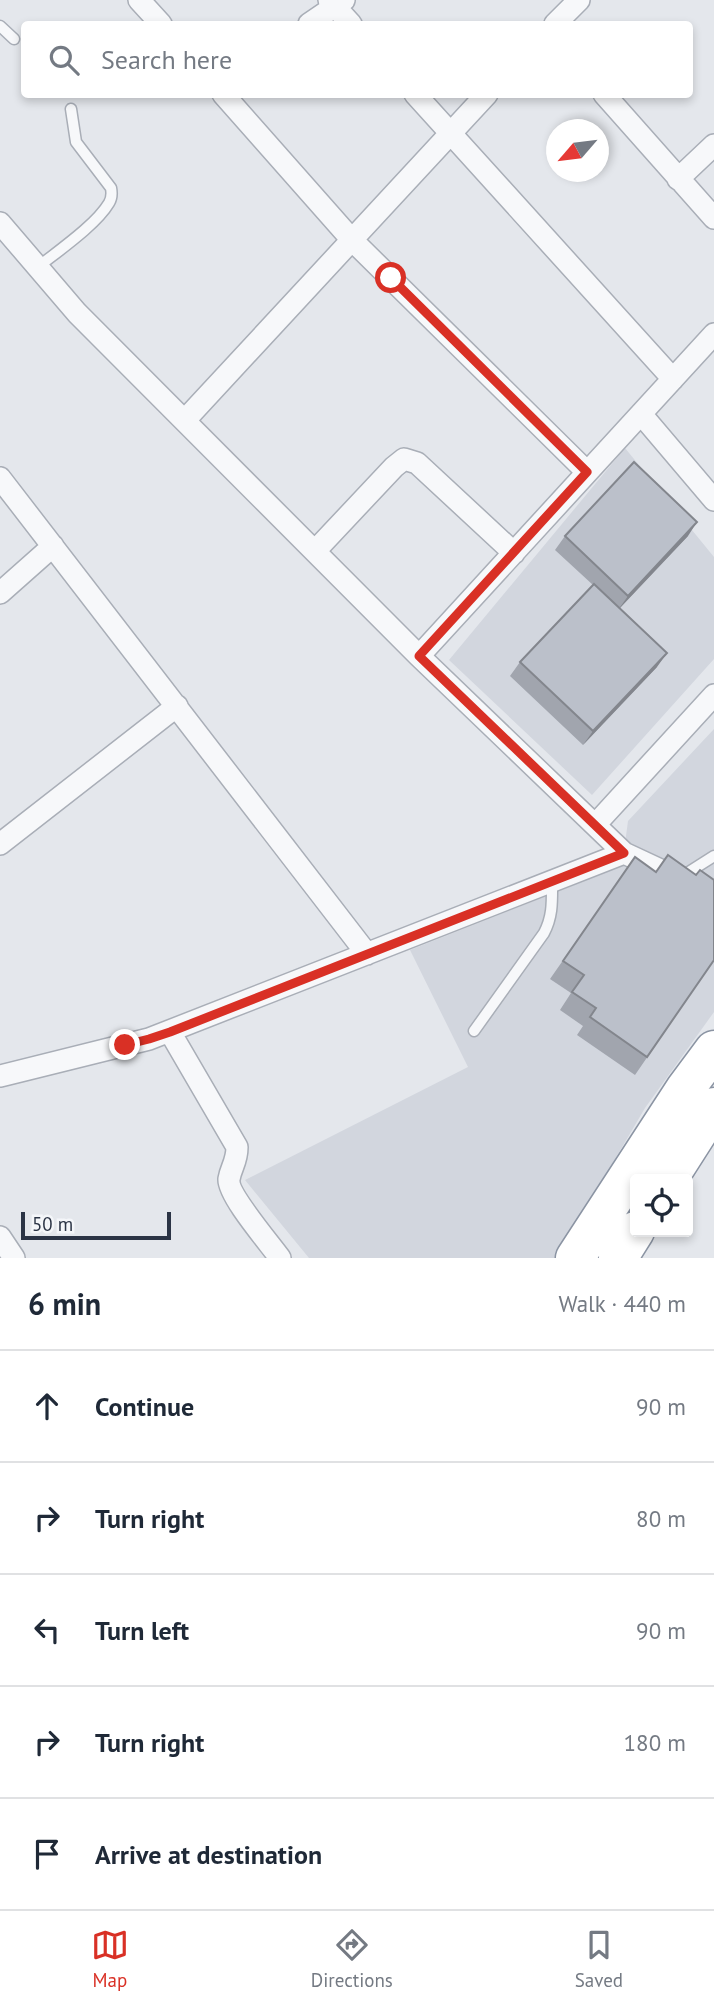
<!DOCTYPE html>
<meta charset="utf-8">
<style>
body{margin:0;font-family:"PT Sans",sans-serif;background:#f6f6f7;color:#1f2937}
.controls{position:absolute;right:21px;bottom:21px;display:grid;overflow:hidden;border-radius:7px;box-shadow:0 4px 10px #0003}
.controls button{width:63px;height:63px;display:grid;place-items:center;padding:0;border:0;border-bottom:2px solid #e0e1e3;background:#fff;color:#1f2937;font:35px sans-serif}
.compass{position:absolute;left:546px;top:119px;width:63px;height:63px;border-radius:50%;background:#fff;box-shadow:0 4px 10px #0003;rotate:242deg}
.scale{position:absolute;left:21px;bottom:18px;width:150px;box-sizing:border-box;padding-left:7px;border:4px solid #2b3445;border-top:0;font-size:19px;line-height:24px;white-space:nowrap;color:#2b3445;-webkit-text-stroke:5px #f4f6f9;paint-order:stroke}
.stop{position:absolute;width:21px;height:21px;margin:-16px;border:5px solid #d93025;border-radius:50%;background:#fff}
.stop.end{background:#d93025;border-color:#fff;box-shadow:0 2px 7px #0008}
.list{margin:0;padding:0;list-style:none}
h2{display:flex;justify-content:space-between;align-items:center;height:91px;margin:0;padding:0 28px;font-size:30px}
h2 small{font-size:23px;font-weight:400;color:#747a83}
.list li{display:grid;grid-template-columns:46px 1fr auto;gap:21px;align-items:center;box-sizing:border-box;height:112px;padding:0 28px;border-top:2px solid #e0e1e3}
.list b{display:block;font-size:26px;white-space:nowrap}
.list em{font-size:23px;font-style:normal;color:#747a83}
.icon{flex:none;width:38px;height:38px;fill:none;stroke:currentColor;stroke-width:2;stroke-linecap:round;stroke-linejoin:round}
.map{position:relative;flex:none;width:714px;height:1258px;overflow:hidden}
.search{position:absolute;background:#fff;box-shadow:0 4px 10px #0003;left:21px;right:21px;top:21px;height:77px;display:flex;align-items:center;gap:18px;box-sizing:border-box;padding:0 24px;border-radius:7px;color:#747a83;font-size:26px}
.sheet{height:651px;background:#fff}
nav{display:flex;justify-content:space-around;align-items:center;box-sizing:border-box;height:98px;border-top:2px solid #e0e1e3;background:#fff;font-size:19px;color:#747a83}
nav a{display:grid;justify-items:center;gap:4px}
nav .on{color:#d93025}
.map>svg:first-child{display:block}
</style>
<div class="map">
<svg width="714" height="1258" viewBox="0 0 714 1258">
<rect width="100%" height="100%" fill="#e4e7ec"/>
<path fill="#d2d6de" d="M625,448L714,557V659L592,795L449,660Z
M714,729V1012L645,1108L557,1258H309L245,1180L468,1067L410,950L622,866L628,821Z"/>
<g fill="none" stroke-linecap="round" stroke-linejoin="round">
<defs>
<path id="lane" d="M0,26L14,39
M38,267C58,251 96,225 109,203C112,198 112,193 111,188L76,142L71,109
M681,877L714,856
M474,1031L544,933C553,916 552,901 552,881"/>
<path id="street" d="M139,0L161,24
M329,0L351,24
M309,24L344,0
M555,24L579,0
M223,94L352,240L587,472
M415,94L673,379
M604,94L714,218
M678,179L714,145
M0,223L77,313L419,656L624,853
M641,414L714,500
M185,420L487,94
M0,478L367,954
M315,551L394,467L404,459L417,463L514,553
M0,593L53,546
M419,656L714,334
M595,825L714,695
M0,844L177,706
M170,1032L237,1147C237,1162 231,1167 229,1179C227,1194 270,1244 280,1258
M0,1076L149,1039L624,853L714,895
M0,1237L14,1258"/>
<path id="highway" d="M668,1179L714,1107
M575,1258L685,1089L714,1050
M618,1258L635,1231"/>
</defs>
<use href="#lane" stroke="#a9aeb7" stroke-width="13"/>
<use href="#street" stroke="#a9aeb7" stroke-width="24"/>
<use href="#highway" stroke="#8b94a3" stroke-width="41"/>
<use href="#lane" stroke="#f7f8fa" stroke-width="10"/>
<use href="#street" stroke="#f7f8fa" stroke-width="21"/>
<use href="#highway" stroke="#fff" stroke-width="38"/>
</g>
<path fill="#a1a5ae" d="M565,536H688L620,608L657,667L583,745L510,676L520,662L593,585L555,550Z
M635,857L714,960L635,1075L577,1035L583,1026L560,1010L571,993L550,979Z"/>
<path fill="#83868d" d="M697,522L688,536L618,610L628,596Z
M667,653L657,667L583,745L593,731Z"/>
<path fill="#bbc0ca" stroke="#83868d" stroke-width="2" d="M634,462L697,522L628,596L565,536Z
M594,584L667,653L593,731L520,662Z
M668,855L696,875L700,870L714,880V960L647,1057L590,1017L596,1008L572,992L584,975L563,961L635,857L656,872Z"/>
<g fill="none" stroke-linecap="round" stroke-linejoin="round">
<path stroke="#d93025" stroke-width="9" d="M125,1045L149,1039L170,1032L624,853L419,656L587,472L391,278"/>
</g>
</svg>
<div class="controls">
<button><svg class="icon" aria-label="locate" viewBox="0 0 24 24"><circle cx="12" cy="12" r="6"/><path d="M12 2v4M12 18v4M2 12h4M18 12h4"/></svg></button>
</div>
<svg class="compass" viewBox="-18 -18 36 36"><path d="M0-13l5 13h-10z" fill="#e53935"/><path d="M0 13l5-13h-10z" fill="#747a83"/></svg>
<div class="scale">50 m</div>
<div class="stop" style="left:391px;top:278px"></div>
<div class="stop end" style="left:125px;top:1045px"></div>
<div class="search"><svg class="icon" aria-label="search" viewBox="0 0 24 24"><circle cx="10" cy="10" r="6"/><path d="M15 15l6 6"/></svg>Search here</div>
</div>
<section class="sheet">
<h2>6 min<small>Walk · 440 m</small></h2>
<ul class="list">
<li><svg class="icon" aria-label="ahead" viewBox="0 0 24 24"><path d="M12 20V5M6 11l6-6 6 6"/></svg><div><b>Continue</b></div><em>90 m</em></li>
<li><svg class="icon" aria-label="right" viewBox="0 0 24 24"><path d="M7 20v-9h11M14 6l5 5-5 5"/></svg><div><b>Turn right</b></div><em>80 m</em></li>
<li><svg class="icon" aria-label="left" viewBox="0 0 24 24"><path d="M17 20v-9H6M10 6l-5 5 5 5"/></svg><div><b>Turn left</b></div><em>90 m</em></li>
<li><svg class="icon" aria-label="right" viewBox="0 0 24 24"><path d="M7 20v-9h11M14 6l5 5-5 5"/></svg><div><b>Turn right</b></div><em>180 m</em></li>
<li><svg class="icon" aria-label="arrive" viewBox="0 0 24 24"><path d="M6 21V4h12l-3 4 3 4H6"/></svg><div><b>Arrive at destination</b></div></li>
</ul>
</section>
<nav>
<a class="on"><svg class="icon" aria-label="map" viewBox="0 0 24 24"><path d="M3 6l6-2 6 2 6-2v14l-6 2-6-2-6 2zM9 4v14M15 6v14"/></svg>Map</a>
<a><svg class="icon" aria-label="directions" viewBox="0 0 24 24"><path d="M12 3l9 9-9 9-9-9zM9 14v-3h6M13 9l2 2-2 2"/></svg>Directions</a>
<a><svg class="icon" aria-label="saved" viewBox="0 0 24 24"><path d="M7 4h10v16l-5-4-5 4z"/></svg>Saved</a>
</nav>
